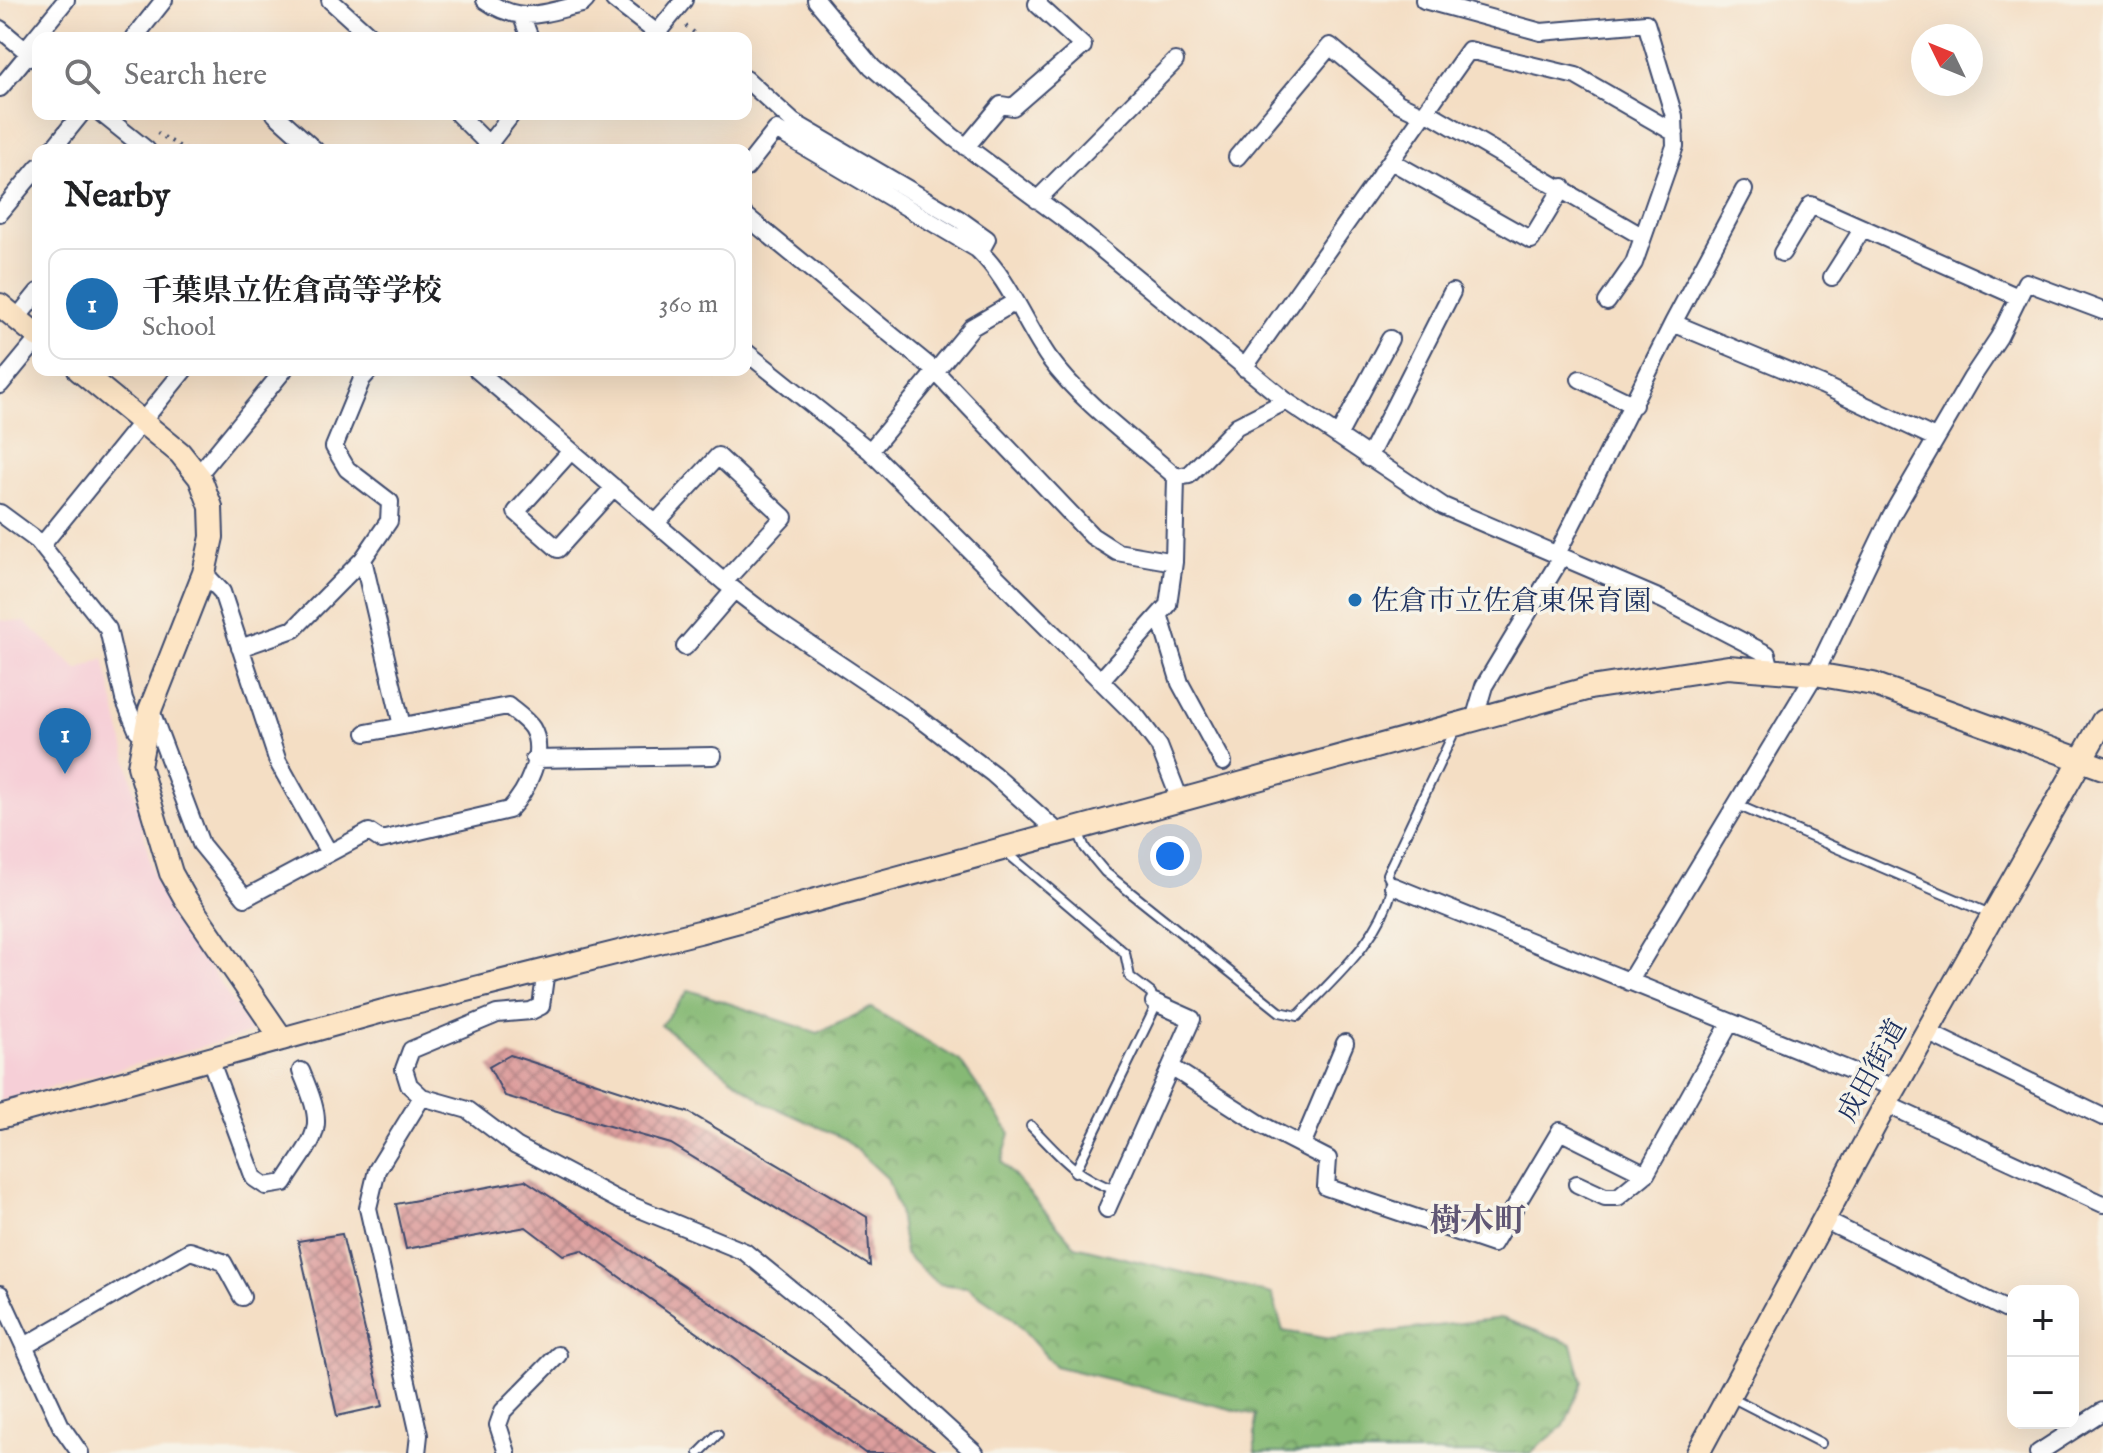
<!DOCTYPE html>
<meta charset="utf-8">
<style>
body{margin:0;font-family:"IM FELL English","Noto Serif JP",serif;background:#f2f2f2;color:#202124}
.controls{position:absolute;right:24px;bottom:24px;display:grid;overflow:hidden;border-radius:16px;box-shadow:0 8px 32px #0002}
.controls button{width:72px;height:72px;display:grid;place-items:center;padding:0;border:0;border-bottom:2px solid #e0e0e0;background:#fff;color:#202124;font:40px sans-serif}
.compass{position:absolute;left:1911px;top:24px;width:72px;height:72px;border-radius:50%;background:#fff;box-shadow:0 8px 32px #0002;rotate:313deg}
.you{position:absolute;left:1170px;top:856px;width:28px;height:28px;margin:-20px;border:6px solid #fff;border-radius:50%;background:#1a73e8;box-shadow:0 0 0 12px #1a73e833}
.badge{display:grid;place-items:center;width:52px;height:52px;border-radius:50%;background:#1f6fb2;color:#fff;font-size:26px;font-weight:700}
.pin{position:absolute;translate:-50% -66px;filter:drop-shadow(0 2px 4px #0008)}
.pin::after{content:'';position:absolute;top:42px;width:28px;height:24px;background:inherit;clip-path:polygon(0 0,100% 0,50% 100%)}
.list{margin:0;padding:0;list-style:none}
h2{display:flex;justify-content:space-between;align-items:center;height:104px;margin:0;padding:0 32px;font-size:34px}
h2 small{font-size:26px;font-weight:400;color:#757577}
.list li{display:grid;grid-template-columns:52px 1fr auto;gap:24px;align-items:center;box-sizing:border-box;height:112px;margin:0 16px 16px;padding:0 16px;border:2px solid #e0e0e0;border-radius:16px}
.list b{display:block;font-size:30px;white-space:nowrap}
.list p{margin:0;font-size:26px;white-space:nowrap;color:#757577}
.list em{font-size:26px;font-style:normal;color:#757577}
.icon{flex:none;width:44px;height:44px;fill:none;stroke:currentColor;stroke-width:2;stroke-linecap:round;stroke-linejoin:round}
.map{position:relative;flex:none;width:2103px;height:1453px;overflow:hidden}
.search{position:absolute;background:#fff;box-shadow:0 8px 32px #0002;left:32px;top:32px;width:720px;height:88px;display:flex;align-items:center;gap:20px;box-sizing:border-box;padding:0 28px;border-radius:16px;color:#757577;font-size:30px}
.panel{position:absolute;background:#fff;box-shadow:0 8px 32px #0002;left:32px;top:144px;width:720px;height:232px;border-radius:16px}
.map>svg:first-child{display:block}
</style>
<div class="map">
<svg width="2103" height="1453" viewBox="0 0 2103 1453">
<defs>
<pattern id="forest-crowns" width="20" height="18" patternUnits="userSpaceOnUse" patternTransform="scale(2)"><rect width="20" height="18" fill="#86b974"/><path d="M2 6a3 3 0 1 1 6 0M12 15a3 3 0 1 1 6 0" fill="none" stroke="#6d9762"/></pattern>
<pattern id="building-cross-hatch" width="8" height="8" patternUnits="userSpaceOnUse" patternTransform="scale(2)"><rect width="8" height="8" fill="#dd9e9d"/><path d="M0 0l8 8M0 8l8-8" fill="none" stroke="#b28183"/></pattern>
</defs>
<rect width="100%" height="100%" fill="#f7f3e8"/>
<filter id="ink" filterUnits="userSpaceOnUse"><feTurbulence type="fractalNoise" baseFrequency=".0125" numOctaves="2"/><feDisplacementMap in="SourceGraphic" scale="16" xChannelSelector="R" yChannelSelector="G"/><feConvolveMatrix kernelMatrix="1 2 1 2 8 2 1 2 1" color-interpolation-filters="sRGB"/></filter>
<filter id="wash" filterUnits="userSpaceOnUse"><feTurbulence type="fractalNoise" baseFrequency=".006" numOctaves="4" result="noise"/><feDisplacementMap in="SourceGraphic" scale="32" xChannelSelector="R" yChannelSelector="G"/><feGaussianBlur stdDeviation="1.8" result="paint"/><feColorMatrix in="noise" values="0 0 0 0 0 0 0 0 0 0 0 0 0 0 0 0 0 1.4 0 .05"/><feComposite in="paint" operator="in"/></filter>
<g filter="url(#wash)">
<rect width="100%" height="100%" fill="#f4dec4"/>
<path fill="#f6cfd7" d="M0,620L25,622L78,670L104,658L154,878L252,1033L0,1101Z"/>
<path fill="url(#forest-crowns)" stroke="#507469" stroke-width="2" d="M689,990L818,1033L871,1008L960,1061L1010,1133L1002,1162L1075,1246L1272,1294L1283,1331L1330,1339L1502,1318L1572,1344L1582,1382L1564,1426L1530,1453H1255V1415L1055,1366L1012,1318L967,1287L938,1284L905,1254L899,1211L887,1178L845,1139L765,1103L661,1025Z"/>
<g id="blocks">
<path fill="url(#building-cross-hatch)" d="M510,1055L690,1113L867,1217L870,1266L671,1144L505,1096L489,1067Z
M525,1180L938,1453H865L582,1250L563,1255L526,1227L406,1249L396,1204Z
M342,1234L383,1406L337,1416L298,1241Z"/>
</g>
</g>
<g filter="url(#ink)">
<use href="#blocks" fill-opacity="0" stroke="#3c496d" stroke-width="2"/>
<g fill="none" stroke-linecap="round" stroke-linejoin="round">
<defs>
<path id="lane" d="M1737,805L1990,914
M1078,831L1085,848L1105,872L1280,1012L1298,1016C1336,976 1379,941 1393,886L1387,874L1456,728
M1006,852L1125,953L1130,977L1151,993L1155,1008L1075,1172
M1031,1126C1060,1156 1075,1176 1115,1190
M1729,1396L1821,1443
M699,1453L718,1434"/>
<path id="street" d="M330,0L372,38
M485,0C520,25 543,13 582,4L586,0
M614,0L657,33L684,0
M816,0L872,67L953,137L1076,228L1286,401
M1424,0L1541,32L1646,23L1674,116L1675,146L1634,263L1607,302
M522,17L530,38
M0,29L38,61
M134,38L164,0
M25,50L66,0
M746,79L793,122L959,219L987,239L980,252
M0,88L29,53
M1426,111L1643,237
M102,114L147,150
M275,114L315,150
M458,114L494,150
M488,145L512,114
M966,147L1001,105L1013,107L1083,46L1037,4L1039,0
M52,150L81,114
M1237,157L1330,46L1398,103L1423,115
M1391,161L1531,240L1563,187
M746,168L776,130L977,249C1009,279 1024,322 1049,358C1082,403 1134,440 1176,477L1174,562L1168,605L1100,681
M1037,200L1175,61
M0,213L38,167
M746,216L934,370L1092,536L1117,552L1174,562
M1782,253L1811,205L2018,297
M1832,277L1863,228
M17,318L38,292
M1673,323L1822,385L1935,438
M746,352L870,451L1137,717L1159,746L1180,800
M1244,368L1469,50L1576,76L1675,133
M477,370L724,582L775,621L918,717L993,774L1059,833
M1580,379L1634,405
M0,385L38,339
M1338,436L1390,339
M571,451L516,512L558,549L614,487
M870,451L972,327L1015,302
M1368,458L1452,292
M198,475L284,370
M1176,477L1189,475L1237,426L1286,401L1443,506L1663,600L1767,654L1771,670
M0,513L38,541L108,629L124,699L137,730L145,729
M656,523L718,456L784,517L724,582
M42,545L184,370
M1556,556L1673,323L1744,190
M363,559L402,726
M204,573L222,592L278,762L329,853
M1160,617L1180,683L1223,762
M685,647L734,590
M240,648L294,629L363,559L389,521L390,502L347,469L334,447L362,379L370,370
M151,711L201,844L245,898L369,832L381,840L509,810C526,792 547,753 532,728C527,720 515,712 508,706L366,733
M1474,720L1484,686L1561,558
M534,759L713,756
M1393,886L1894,1088
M546,970L541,1006L531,1011L497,1014L411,1050L404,1069L409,1085L422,1097L468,1110L516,1146L618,1200L745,1252L835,1325L975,1453
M1629,982L1815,674L1891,516L1971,379L1999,337L2026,282L2103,311
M1927,1032L2103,1117
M210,1059L254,1178L266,1186L284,1183C318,1130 327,1132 301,1071
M1171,1067L1262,1125L1328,1159L1326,1187L1493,1244L1560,1131L1646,1174
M1886,1104L2103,1204
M1302,1145L1345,1043
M1577,1184L1605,1197H1618L1646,1174L1730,1023
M1107,1209L1192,1019L1154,1002
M1822,1219L2013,1313
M0,1294L61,1426L80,1453
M25,1346L190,1251L223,1262L242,1297
M417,1453L419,1435L368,1208L377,1170L422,1097
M507,1453L498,1425L503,1411L558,1355
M2038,1453L2103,1411"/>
<path id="secondary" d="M0,305L38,336
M79,370L180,453L200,478L211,507L212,537L204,573L150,710L139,766L171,873L185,898L282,1039
M0,1117L383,1011L699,932L1590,688L1728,667L1815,674L1873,684L2103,768
M1698,1453L1886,1104L2103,721"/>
</defs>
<use href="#lane" stroke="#3c496d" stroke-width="12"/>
<use href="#street" stroke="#3c496d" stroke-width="20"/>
<use href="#secondary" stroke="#3c496d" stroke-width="26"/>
<path stroke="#3c496d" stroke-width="4" stroke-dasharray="2 6" stroke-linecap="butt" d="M686,26L701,38
M157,133L186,150"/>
<use href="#lane" stroke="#fff" stroke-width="8"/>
<use href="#street" stroke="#fff" stroke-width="16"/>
<use href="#secondary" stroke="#fde5c5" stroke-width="22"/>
</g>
</g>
<circle fill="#1f6fb2" stroke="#f7f3e8" stroke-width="3" cx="1355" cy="600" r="8"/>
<g text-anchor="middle" stroke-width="7" stroke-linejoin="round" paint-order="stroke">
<g font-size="28" fill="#1b2f5e" stroke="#f7f3e8" text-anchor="start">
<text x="1371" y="610">佐倉市立佐倉東保育園</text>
</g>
<g font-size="28" fill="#1b2f5e" stroke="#f7f3e8">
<text transform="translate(1871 1070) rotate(-61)" y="10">成田街道</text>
</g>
<g font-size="32" font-weight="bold" fill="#5f5674" stroke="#f7f3e8">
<text x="1478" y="1231">樹木町</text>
</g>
</g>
</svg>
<div class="controls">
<button>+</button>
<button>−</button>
</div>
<svg class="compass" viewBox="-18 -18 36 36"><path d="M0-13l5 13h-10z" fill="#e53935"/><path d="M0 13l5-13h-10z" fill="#757577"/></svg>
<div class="you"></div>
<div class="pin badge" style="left:65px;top:774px">1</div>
<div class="search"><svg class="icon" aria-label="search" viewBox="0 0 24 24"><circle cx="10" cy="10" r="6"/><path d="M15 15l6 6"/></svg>Search here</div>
<section class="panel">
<h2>Nearby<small></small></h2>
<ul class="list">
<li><span class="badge">1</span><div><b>千葉県立佐倉高等学校</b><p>School</p></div><em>360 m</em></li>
</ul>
</section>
</div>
